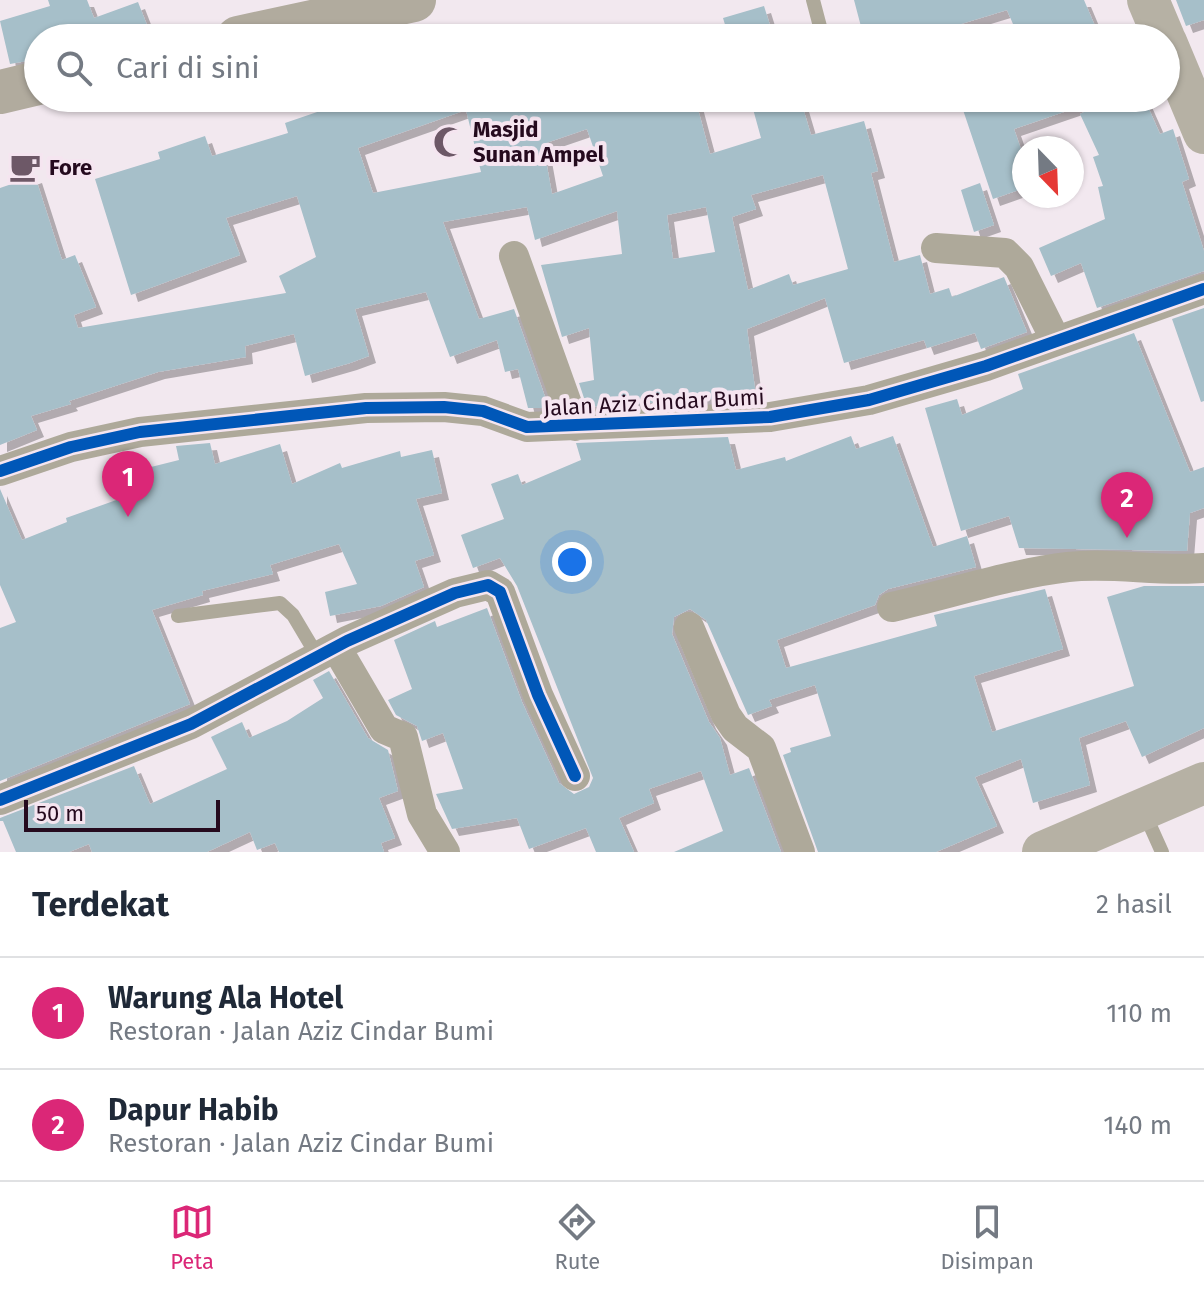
<!DOCTYPE html>
<html lang="id">
<meta charset="utf-8">
<style>
body{margin:0;font-family:"Fira Sans",sans-serif;background:#f6f6f7;color:#1f2937}
.compass{position:absolute;left:1012px;top:136px;width:72px;height:72px;border-radius:50%;background:#fff;box-shadow:0 2px 6px #0004;rotate:157deg}
.scale{position:absolute;left:24px;bottom:20px;width:196px;box-sizing:border-box;padding-left:8px;border:4px solid #250a1e;border-top:0;font-size:22px;line-height:28px;white-space:nowrap;color:#250a1e;-webkit-text-stroke:6px #f5e5f0;paint-order:stroke}
.you{position:absolute;left:572px;top:562px;width:28px;height:28px;margin:-20px;border:6px solid #fff;border-radius:50%;background:#1a73e8;box-shadow:0 0 0 12px #1a73e833}
.badge{display:grid;place-items:center;width:52px;height:52px;border-radius:50%;background:#db2777;color:#fff;font-size:26px;font-weight:700}
.pin{position:absolute;translate:-50% -66px;filter:drop-shadow(0 2px 4px #0008)}
.pin::after{content:'';position:absolute;top:42px;width:28px;height:24px;background:inherit;clip-path:polygon(0 0,100% 0,50% 100%)}
.list{margin:0;padding:0;list-style:none}
h2{display:flex;justify-content:space-between;align-items:center;height:104px;margin:0;padding:0 32px;font-size:34px}
h2 small{font-size:26px;font-weight:400;color:#747a83}
.list li{display:grid;grid-template-columns:52px 1fr auto;gap:24px;align-items:center;box-sizing:border-box;height:112px;padding:0 32px;border-top:2px solid #e0e1e3}
.list b{display:block;font-size:30px;white-space:nowrap}
.list p{margin:0;font-size:26px;white-space:nowrap;color:#747a83}
.list em{font-size:26px;font-style:normal;color:#747a83}
.icon{flex:none;width:44px;height:44px;fill:none;stroke:currentColor;stroke-width:2;stroke-linecap:round;stroke-linejoin:round}
.map{position:relative;flex:none;width:1204px;height:852px;overflow:hidden}
.search{position:absolute;background:#fff;box-shadow:0 2px 6px #0004;left:24px;right:24px;top:24px;height:88px;display:flex;align-items:center;gap:20px;box-sizing:border-box;padding:0 28px;border-radius:44px;color:#747a83;font-size:30px}
.sheet{height:328px;background:#fff}
nav{display:flex;justify-content:space-around;align-items:center;box-sizing:border-box;height:112px;border-top:2px solid #e0e1e3;background:#fff;font-size:22px;color:#747a83}
nav a{display:grid;justify-items:center;gap:4px}
nav .on{color:#db2777}
.map>svg:first-child{display:block}
</style>
<div class="map">
<svg width="1204" height="852" viewBox="0 0 1204 852">
<defs>
<filter id="shadow"><feDropShadow dx="7" dy="7" stdDeviation="0" flood-color="#0004"/></filter>
</defs>
<rect width="100%" height="100%" fill="#f2e8ef"/>
<path fill="#a6bfc9" fill-rule="evenodd" filter="url(#shadow)" d="M48,0H87L94,18L138,2L152,38H38V59L10,64L0,21L50,6Z
M854,0H1084L1100,38H1019L1007,10L928,34L930,38H864Z
M1176,0H1204V20L1186,26Z
M764,6L774,38H729L723,18Z
M358,98H695L710,154L761,138L750,98H800L811,135L864,121L878,171L871,173L894,262L920,255L930,294L949,288L952,297L1004,277L1027,332L981,349L975,333L927,348L924,340L844,363L825,298L747,329L756,396L587,407L579,383L594,380L589,328L562,337L541,265L622,254L617,211L535,240L527,207L443,222L479,319L514,309L549,408H528L518,369L505,372L497,340L450,357L426,292L355,309L369,356L350,363L305,376L294,334L245,346L246,357L158,372L69,401L71,404L31,416L37,430L0,445V188L35,176L62,260L75,255L96,307L74,315L78,328L286,293L279,276L316,257L297,196L226,218L240,255L131,295L95,179L160,159L158,152L205,136L212,156L288,133L285,123ZM466,110L481,172L373,193L358,148ZM587,129L603,176L552,194L543,144ZM823,175L848,269L793,285L789,274L748,290L732,217L756,209L751,195ZM706,207L715,252L673,259L667,215Z
M959,98H1095L1096,101L1014,129L1024,158V188L993,199Z
M1114,98H1144L1160,134L1173,129L1189,179L1182,182L1204,251V271L1097,308L1081,263L1051,276L1039,248L1105,219L1098,187L1103,186L1093,157L1099,155L1080,114Z
M980,183L994,225L974,232L961,190Z
M1204,308V401L1201,402L1172,319Z
M1134,333L1190,472L1204,467V508L1190,513L1187,551L1019,548L1009,516L961,531L925,408L957,399L962,415L1023,389L1018,374Z
M851,436L856,449L893,436L933,547L967,536L976,567L888,589L879,595L875,605L777,640L786,668L937,626L934,615L1045,589L1063,649L974,676L992,732L1134,686L1107,597L1144,586H1204V728L1142,757L1126,721L1079,738L1090,785L1033,803L1021,759L975,777L997,826L936,852H818L783,755L791,752L790,748L831,736L815,685L769,700L772,706L748,715L706,620L690,609L674,617L672,634L709,722L720,738L730,775L749,768L781,852H674L723,831L701,771L649,789L654,803L619,818L634,852H596L586,828L529,849L517,818L452,829L436,794L463,789L443,733L422,741L417,726L396,715L388,700L412,689L394,640L435,621L437,627L487,608L522,702L559,783L574,794L589,787L593,778L517,586L500,558L473,568L461,535L504,519L491,484L518,474L522,485L581,460L576,443L728,437L736,470L785,457L786,461Z
M210,443L215,464L280,444L292,484L340,463L342,468L400,451L401,457L432,450L442,493L416,499L434,555L415,561L424,587L381,606L330,616L325,592L357,584L339,544L270,565L273,574L202,591L203,595L152,610L190,704L0,781V628L16,622L0,585V489L22,540L67,522L66,518L136,493L131,472L179,460L176,446Z
M329,671L368,738L388,750L398,791L379,798L395,838L381,843L384,852H279L275,843L257,850L250,832L207,852H92L89,844L69,852H16L3,821H0V818L134,766L150,804L227,769L211,737L242,722L249,738L287,721L323,698L313,680Z"/>
<g fill="none" stroke-linecap="round" stroke-linejoin="round">
<path stroke="#aea99a" stroke-width="14" d="M813,0L823,38
M178,616L280,603L293,615L318,657
M1144,812L1162,852"/>
<path stroke="#aea99a" stroke-width="30" d="M936,248L1005,253L1019,267L1056,341
M514,256L575,426
M0,471L71,447L140,432L366,408L444,407L483,411L527,427L770,417L869,400L986,366L1204,289
M892,607C950,594 1009,574 1068,567C1113,562 1158,572 1204,568
M689,627L726,715L735,728L761,748L800,852
M336,647L384,729L403,737L422,814L445,852
M0,800L191,724L347,641L455,593L488,585L500,592L538,695L575,776"/>
<path stroke="#b6b1a4" stroke-width="42" d="M1148,0L1164,38
M1166,42L1204,133
M1043,852L1204,783"/>
<path stroke="#b1ab9e" stroke-width="44" d="M238,38L414,0
M0,92L38,83"/>
<defs>
<path id="cycleway" d="M0,471L71,447L140,432L366,408L444,407L483,411L527,427L770,417L869,400L986,366L1204,289
M0,800L191,724L347,641L455,593L488,585L500,592L538,695L575,776"/>
</defs>
<use href="#cycleway" stroke="#f5e5f0" stroke-width="17"/>
<use href="#cycleway" stroke="#0057b8" stroke-width="12"/>
</g>
<defs>
<symbol id="mosque-bare" viewBox="-9 -9 18 18"><path d="M3.5-4.9A6 6 0 1 0 3.5 4.9A5 5 0 1 1 3.5-4.9Z" fill="#6d5867" stroke="#f5e5f0" stroke-width="2.5" paint-order="stroke"/></symbol>
<symbol id="cafe-bare" viewBox="-9 -9 18 18"><path d="M-5.5-4.5H6V0H3Q3 3.5 0 3.5H-2.5Q-5.5 3.5-5.5 0ZM3-3.2v2h1.7v-2ZM-6 4.5H4V6H-6Z" fill="#6d5867" stroke="#f5e5f0" stroke-width="2.5" paint-order="stroke"/></symbol>
</defs>
<g fill-rule="evenodd">
<use href="#mosque-bare" x="427" y="120" width="44" height="44"/>
<use href="#cafe-bare" x="3" y="145" width="44" height="44"/>
</g>
<g text-anchor="middle" stroke-width="8" stroke-linejoin="round" paint-order="stroke">
<g font-size="22" font-weight="bold" fill="#250a1e" stroke="#f5e5f0" text-anchor="start">
<text x="473" y="137">Masjid<tspan x="473" dy="25">Sunan Ampel</tspan></text>
<text x="49" y="175">Fore</text>
</g>
<g font-size="22" fill="#250a1e" stroke="#f5e5f0">
<text transform="translate(654 402) rotate(-3)" y="8">Jalan Aziz Cindar Bumi</text>
</g>
</g>
</svg>
<svg class="compass" viewBox="-18 -18 36 36"><path d="M0-13l5 13h-10z" fill="#e53935"/><path d="M0 13l5-13h-10z" fill="#747a83"/></svg>
<div class="scale">50 m</div>
<div class="you"></div>
<div class="pin badge" style="left:128px;top:517px">1</div>
<div class="pin badge" style="left:1127px;top:538px">2</div>
<div class="search"><svg class="icon" aria-label="search" viewBox="0 0 24 24"><circle cx="10" cy="10" r="6"/><path d="M15 15l6 6"/></svg>Cari di sini</div>
</div>
<section class="sheet">
<h2>Terdekat<small>2 hasil</small></h2>
<ul class="list">
<li><span class="badge">1</span><div><b>Warung Ala Hotel</b><p>Restoran · Jalan Aziz Cindar Bumi</p></div><em>110 m</em></li>
<li><span class="badge">2</span><div><b>Dapur Habib</b><p>Restoran · Jalan Aziz Cindar Bumi</p></div><em>140 m</em></li>
</ul>
</section>
<nav>
<a class="on"><svg class="icon" aria-label="map" viewBox="0 0 24 24"><path d="M3 6l6-2 6 2 6-2v14l-6 2-6-2-6 2zM9 4v14M15 6v14"/></svg>Peta</a>
<a><svg class="icon" aria-label="directions" viewBox="0 0 24 24"><path d="M12 3l9 9-9 9-9-9zM9 14v-3h6M13 9l2 2-2 2"/></svg>Rute</a>
<a><svg class="icon" aria-label="saved" viewBox="0 0 24 24"><path d="M7 4h10v16l-5-4-5 4z"/></svg>Disimpan</a>
</nav>
